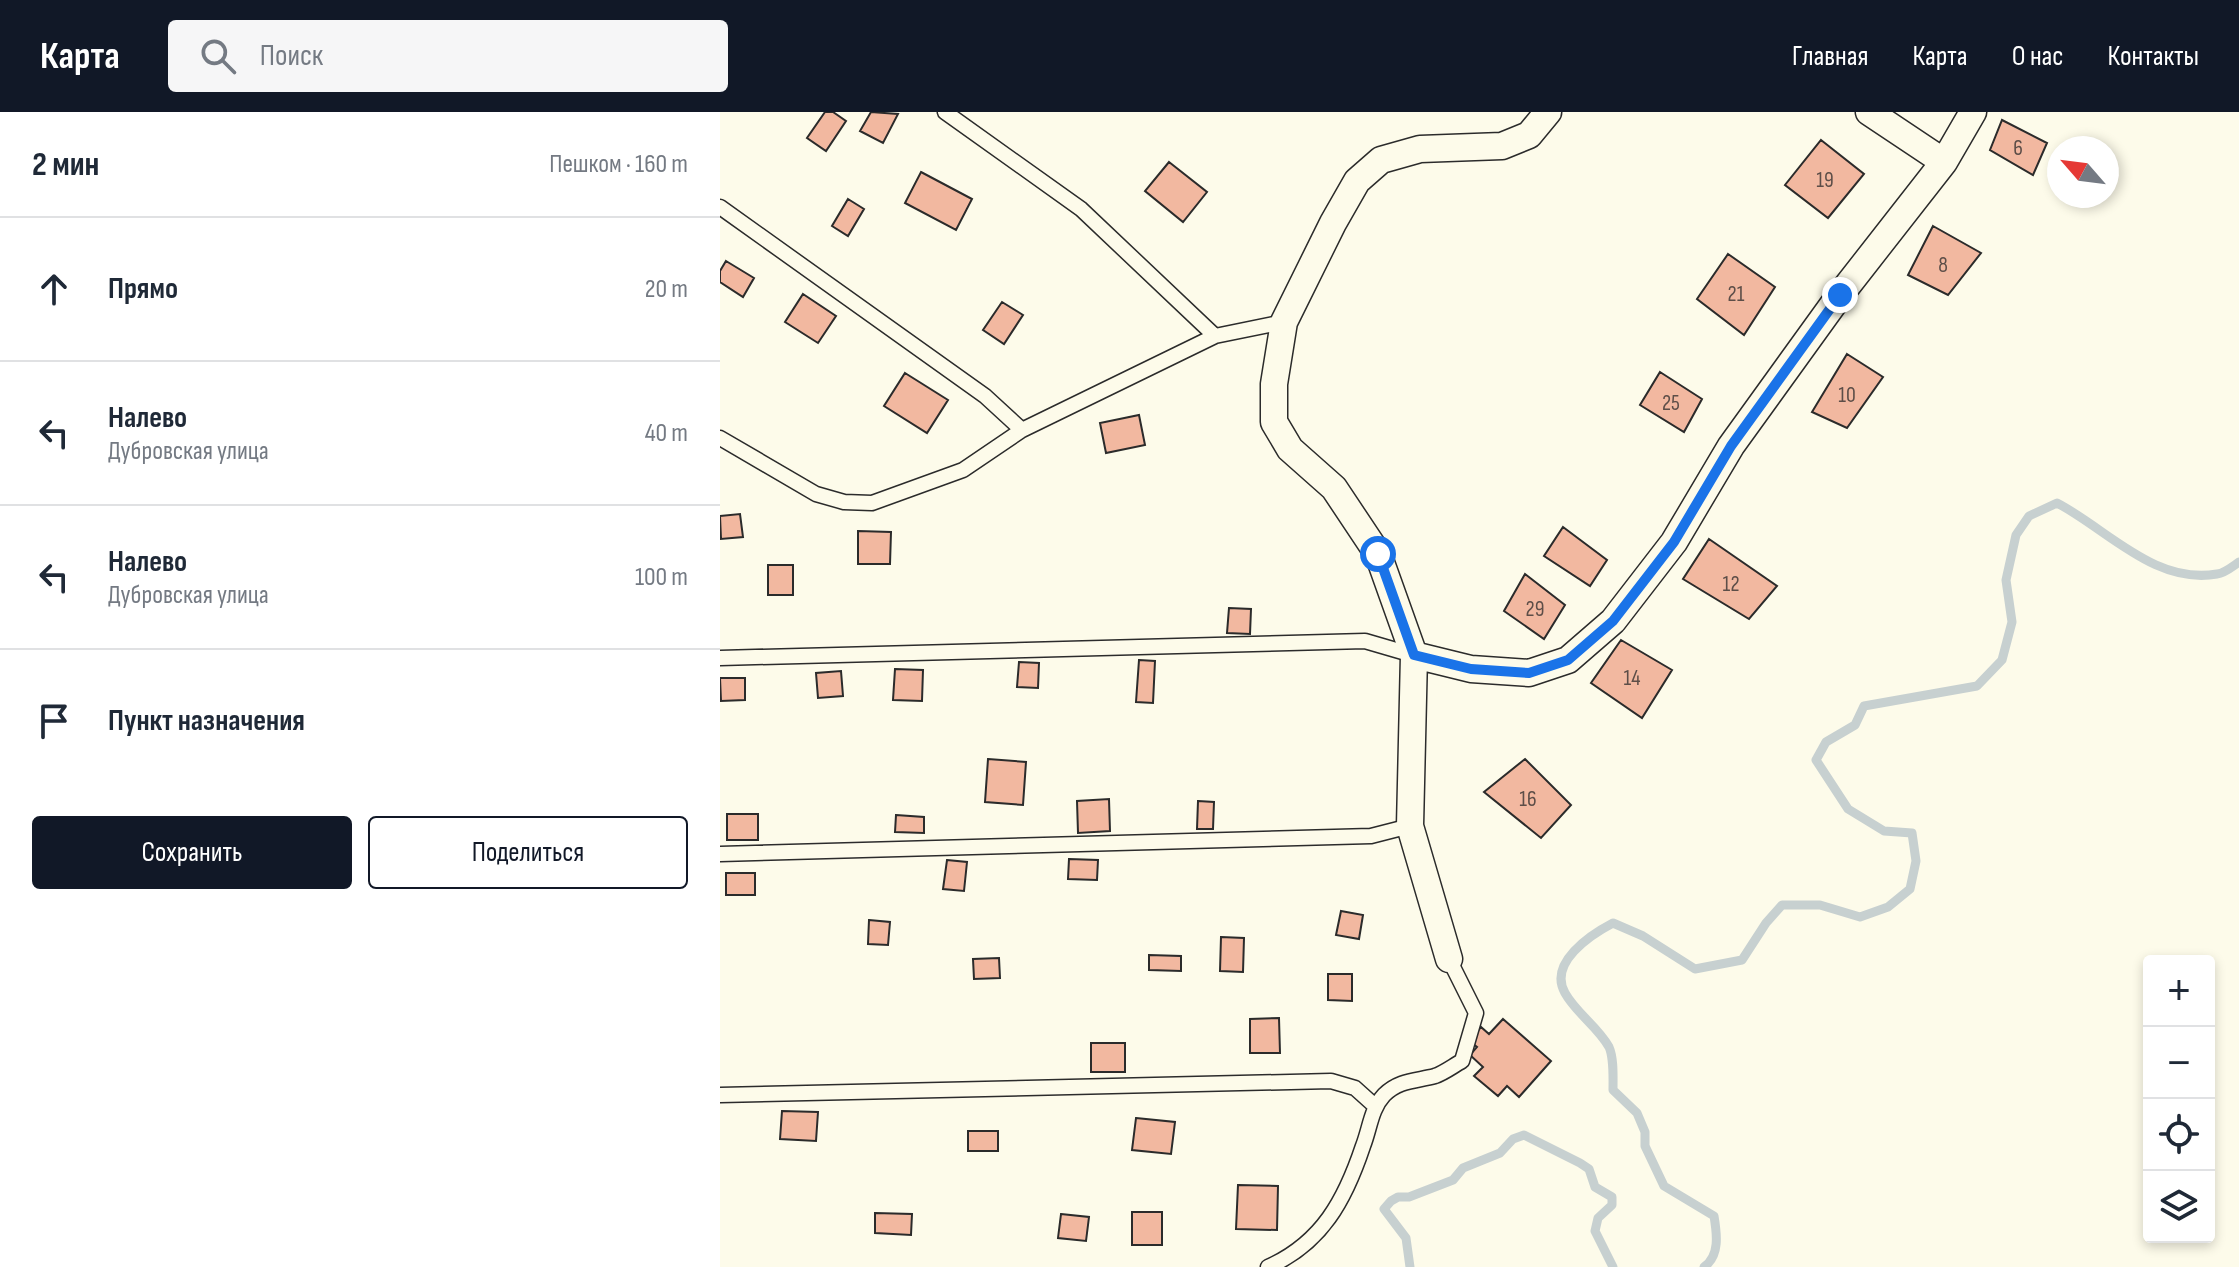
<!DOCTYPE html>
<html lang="ru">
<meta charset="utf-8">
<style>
body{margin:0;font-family:"Sofia Sans Condensed",sans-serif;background:#f6f6f7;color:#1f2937}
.controls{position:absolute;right:24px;bottom:24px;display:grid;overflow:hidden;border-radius:8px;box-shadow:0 4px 12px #0003}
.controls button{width:72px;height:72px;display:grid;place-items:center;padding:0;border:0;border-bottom:2px solid #e0e1e3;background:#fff;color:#1f2937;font:40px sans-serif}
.compass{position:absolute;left:1327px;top:24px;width:72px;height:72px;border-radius:50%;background:#fff;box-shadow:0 4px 12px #0003;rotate:298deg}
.stop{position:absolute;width:24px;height:24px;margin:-18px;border:6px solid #1a73e8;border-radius:50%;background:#fff}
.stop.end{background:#1a73e8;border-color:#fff;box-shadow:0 2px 8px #0008}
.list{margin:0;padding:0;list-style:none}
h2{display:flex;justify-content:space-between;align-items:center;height:104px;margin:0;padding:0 32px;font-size:34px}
h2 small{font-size:26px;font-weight:400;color:#747a83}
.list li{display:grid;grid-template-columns:52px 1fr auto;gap:24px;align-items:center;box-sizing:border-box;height:144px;padding:0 32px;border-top:2px solid #e0e1e3}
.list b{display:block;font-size:30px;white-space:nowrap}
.list p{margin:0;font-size:26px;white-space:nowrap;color:#747a83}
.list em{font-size:26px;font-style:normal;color:#747a83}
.actions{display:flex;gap:16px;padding:24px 32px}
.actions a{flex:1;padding:18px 0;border:2px solid #111827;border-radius:8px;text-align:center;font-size:28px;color:#111827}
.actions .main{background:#111827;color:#fff}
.icon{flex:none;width:44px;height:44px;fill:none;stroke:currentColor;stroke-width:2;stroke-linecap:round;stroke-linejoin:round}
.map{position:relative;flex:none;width:1519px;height:1155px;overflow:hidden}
header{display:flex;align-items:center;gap:48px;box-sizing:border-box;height:112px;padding:0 40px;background:#111827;color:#fff}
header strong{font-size:38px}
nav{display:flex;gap:44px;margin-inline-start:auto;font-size:28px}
.search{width:560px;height:72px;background:#f6f6f7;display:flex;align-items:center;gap:20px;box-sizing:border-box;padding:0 28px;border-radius:8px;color:#747a83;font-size:30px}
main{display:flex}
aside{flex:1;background:#fff}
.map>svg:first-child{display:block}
</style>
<header>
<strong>Карта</strong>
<div class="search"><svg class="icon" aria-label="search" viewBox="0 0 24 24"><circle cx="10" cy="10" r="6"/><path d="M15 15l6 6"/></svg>Поиск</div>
<nav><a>Главная</a><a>Карта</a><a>О нас</a><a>Контакты</a></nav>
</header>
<main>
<aside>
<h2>2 мин<small>Пешком · 160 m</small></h2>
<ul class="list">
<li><svg class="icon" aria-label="ahead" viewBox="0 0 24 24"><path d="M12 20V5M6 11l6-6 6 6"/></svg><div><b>Прямо</b></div><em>20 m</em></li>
<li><svg class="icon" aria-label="left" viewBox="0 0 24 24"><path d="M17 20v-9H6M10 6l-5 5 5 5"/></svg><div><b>Налево</b><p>Дубровская улица</p></div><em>40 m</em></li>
<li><svg class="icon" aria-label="left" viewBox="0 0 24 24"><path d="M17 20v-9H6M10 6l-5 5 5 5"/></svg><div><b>Налево</b><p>Дубровская улица</p></div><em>100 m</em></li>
<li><svg class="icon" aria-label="arrive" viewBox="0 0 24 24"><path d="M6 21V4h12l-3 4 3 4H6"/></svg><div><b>Пункт назначения</b></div></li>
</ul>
<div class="actions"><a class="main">Сохранить</a><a>Поделиться</a></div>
</aside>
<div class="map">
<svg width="1519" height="1155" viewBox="0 0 1519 1155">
<rect width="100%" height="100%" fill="#fdfbea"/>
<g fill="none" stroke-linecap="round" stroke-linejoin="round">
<path stroke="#c7d0d0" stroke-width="9" d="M690,1155L686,1126L664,1097L671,1089L678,1085H689L733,1068L743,1056L780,1041L793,1027L804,1023L860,1051L869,1057L875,1075L892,1085V1093L878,1106L875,1119L893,1155
M984,1155C1000,1144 997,1122 994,1104L944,1074L925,1034V1020L917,1001L893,978C893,965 894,946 889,935C878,915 856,901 845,881C828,851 870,823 893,811L923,824L975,857L1022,848L1046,811L1062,793H1100L1140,805L1168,795L1190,777L1196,749L1192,721L1164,719L1128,697L1096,648L1106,630L1135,613L1144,594L1257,574L1282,548L1292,510L1286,468L1296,423L1309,404L1337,391C1387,417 1435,473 1497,462C1505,461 1513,454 1519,450"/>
</g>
<path fill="#f2b8a0" stroke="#2b2b2b" stroke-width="2" d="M105,0H113L126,9L106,39L87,26Z
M151,0L178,2L163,31L140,19Z
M1282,8L1327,31L1313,63L1270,38Z
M1101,28L1144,62L1108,106L1065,73Z
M449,50L487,80L463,110L425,79Z
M201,60L252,87L236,118L185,91Z
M128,87L144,97L128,124L112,114Z
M1213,114L1261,141L1228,183L1188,163Z
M1008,142L1055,175L1024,223L977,187Z
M6,149L34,166L23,185L0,170V159Z
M83,182L116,204L98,231L65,210Z
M282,190L303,203L284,232L263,218Z
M1127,242L1163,265L1127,316L1092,300Z
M940,260L982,287L964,320L920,293Z
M185,261L228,288L207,321L164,294Z
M419,303L425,333L386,341L380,311Z
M20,402L23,425L1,427L0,404Z
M843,415L887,448L870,474L824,444Z
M138,419L171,420L170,452H138Z
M989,427L1057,474L1029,507L963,467Z
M48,453H73V483H48Z
M805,462L845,493L824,527L784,499Z
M509,496L531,497L530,522L507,521Z
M901,528L952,558L922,606L871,571Z
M419,548L435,549L433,591L416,590Z
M299,550L319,551L318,576L297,575Z
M175,557L203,558L202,589L173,588Z
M121,559L123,584L98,586L96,561Z
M0,566H25V588L1,589Z
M268,647L306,650L303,693L265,690Z
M805,647L851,693L821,726L764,680Z
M389,687L390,719L358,721L357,689Z
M478,689L494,690L493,717H477Z
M7,702H38V728H7Z
M176,703L204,705V721L175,720Z
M349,747L378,748L377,768L348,767Z
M227,748L247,750L244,779L223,777Z
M6,761H35V783H6Z
M621,799L643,803L639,827L616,823Z
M149,808L170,810L168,833L148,832Z
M501,825L524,826L523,860L500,859Z
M429,843L461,844V859L429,858Z
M279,846L280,866L254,867L253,847Z
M608,862H632V889L608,888Z
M559,906L560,941H530V907Z
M783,907L831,949L799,985L787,974L778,984L754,964L763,955L750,943L757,935L749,929L761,915L769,922Z
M371,931H405V960H371Z
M62,999L98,1000L96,1029L60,1027Z
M416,1006L455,1010L451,1042L412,1038Z
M248,1019H278V1039H248Z
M518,1073L558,1074L557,1118L516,1117Z
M412,1100H442V1133H412Z
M155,1101L192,1102L191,1123L155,1121Z
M341,1102L369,1105L366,1129L338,1126Z"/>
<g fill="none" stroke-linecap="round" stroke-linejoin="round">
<defs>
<path id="lane" d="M225,0L361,97L495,224
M0,95L265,284L302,318
M0,326L96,382L124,390L152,391L243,358L302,318L495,224L564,210
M0,546L645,529L693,543
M0,742L651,724L690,714
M0,983L611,969L635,976L655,994
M548,1155C602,1131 625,1088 643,1034C650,1016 651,997 664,983C679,968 696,969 715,964C724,961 733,954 742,949L756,901L729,847"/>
<path id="street" d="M1224,50L1253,0
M694,543L751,557L809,561L848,548L893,509L954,430L1011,334L1120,183L1224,50L1149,0
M729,847L690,714L694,543L658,442L614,376L570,337L554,310V272L564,210L613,111L637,69L661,48L700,37L782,34L809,23L828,0"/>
</defs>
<use href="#lane" stroke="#2b2b2b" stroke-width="17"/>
<use href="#street" stroke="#2b2b2b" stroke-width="29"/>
<use href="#lane" stroke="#fdfbea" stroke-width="14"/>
<use href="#street" stroke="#fdfbea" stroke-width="26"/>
</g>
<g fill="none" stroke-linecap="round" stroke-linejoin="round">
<path stroke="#1a73e8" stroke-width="10" d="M658,442L694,543L751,557L809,561L848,548L893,509L954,430L1011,334L1120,183"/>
</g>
<g text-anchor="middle" stroke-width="6" stroke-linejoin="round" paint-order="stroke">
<g font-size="22" fill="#5d4e48">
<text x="1298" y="43">6</text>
<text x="1105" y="75">19</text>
<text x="1223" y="160">8</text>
<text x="1016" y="189">21</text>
<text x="1127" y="290">10</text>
<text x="951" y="298">25</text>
<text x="1011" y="479">12</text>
<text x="815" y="504">29</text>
<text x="912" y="573">14</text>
<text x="808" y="694">16</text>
</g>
</g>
</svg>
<div class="controls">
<button>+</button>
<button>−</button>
<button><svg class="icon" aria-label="locate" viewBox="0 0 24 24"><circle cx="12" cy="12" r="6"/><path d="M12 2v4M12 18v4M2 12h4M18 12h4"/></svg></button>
<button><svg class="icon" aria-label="layers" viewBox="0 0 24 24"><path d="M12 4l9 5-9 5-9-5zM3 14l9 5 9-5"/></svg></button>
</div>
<svg class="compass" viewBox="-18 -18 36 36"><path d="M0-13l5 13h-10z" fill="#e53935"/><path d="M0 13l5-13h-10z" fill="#747a83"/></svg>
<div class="stop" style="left:658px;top:442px"></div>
<div class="stop end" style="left:1120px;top:183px"></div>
</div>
</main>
